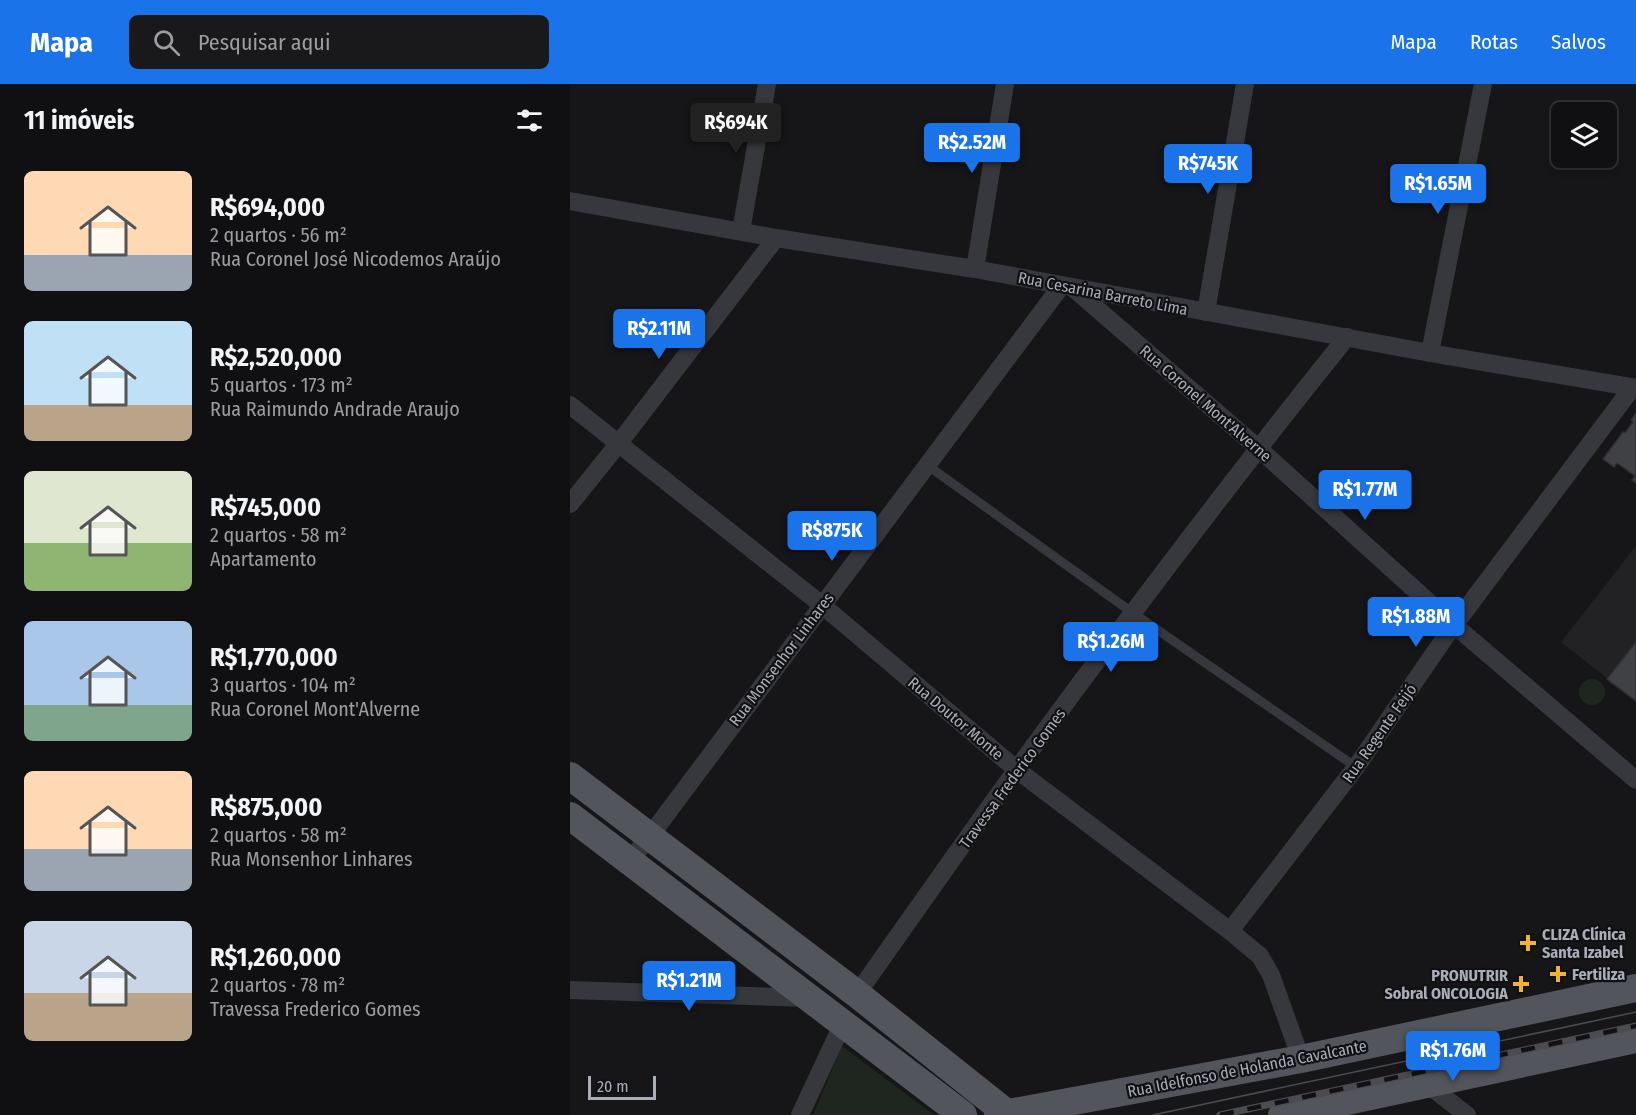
<!DOCTYPE html>
<html lang="pt">
<head>
<meta charset="utf-8">
<style>
	:root { --surface:#101012; --page:#19191b; --text:#f1f3f6; --muted:#9c9d9f; --line:#303032; --accent:#1a73e8 }
	body { margin:0; font-family:"Fira Sans Condensed",sans-serif; background:var(--page); color:var(--text); height:100vh; display:flex; flex-direction:column; font-size:22px; white-space:nowrap }
	* { box-sizing:border-box; margin:0 }
	p { font-size:20px; color:var(--muted) }
	.icon { flex:none; width:33px; height:33px; fill:none; stroke:currentColor; stroke-width:2; stroke-linecap:round; stroke-linejoin:round }
	.map { position:relative; flex:1; overflow:hidden }
	.drawer { display:flex; flex-direction:column; background:var(--surface); width:570px }
	.drawer>* { flex:none }
	.tools { position:absolute; left:981px; top:18px; display:grid; gap:12px }
	.tools a { display:grid; place-items:center; width:66px; height:66px; border-radius:9px; background:var(--surface); box-shadow:0 3px 9px #0003,0 0 0 2px var(--line); font-size:30px }
	.scale { position:absolute; left:18px; bottom:15px; width:68px; box-sizing:border-box; padding-left:6px; border:3px solid #a8adb8; border-top:0; font-size:16px; line-height:21px; white-space:nowrap; color:#a8adb8; -webkit-text-stroke:4px #111113; paint-order:stroke }
	.price { position:absolute; translate:-50% -51px; padding:0 14px; border-radius:6px; background:var(--accent); color:#fff; font-size:20px; line-height:39px; filter:drop-shadow(0 2px 3px #0008) }
	.price::after { content:''; position:absolute; left:50%; top:36px; width:18px; height:14px; margin-left:-9px; background:inherit; clip-path:polygon(0 0,100% 0,50% 100%) }
	.price.on { background:#222; color:#fff }
	ul { padding:0; list-style:none }
	li { display:flex; align-items:center; gap:18px; height:150px; padding:0 24px }
	li span { display:grid; place-items:center; flex:none; width:168px; height:120px; border-radius:9px; color:#555 }
	li>.icon { margin-inline-start:auto }
	span .icon { width:72px; height:72px; fill:#fffc; stroke-width:1 }
	li b { font-size:26px }
	h2 { display:flex; justify-content:space-between; align-items:center; height:72px; padding:0 24px; font-size:26px }
	header { display:flex; align-items:center; gap:36px; box-sizing:border-box; height:84px; padding:0 30px; background:var(--accent); color:#fff }
	header strong { font-size:28px }
	nav { display:flex; gap:33px; margin-inline-start:auto; font-size:21px }
	.search { width:420px; height:54px; background:var(--page); display:flex; align-items:center; gap:15px; box-sizing:border-box; padding:0 21px; border-radius:9px; color:var(--muted); font-size:22px }
	main { display:flex; flex:1; min-height:0 }
	.map>svg:first-child { display:block }
	.built { fill:#222225 }
	.green { fill:#1e261f }
	.building { fill:#404145; stroke:#303034; stroke-width:1.5 }
	.lines { fill:none; stroke-linecap:round; stroke-linejoin:round }
	.service { stroke:#37383d; stroke-width:9 }
	.minor { stroke:#37383d; stroke-width:18 }
	.primary { stroke:#53555c; stroke-width:28 }
	.tram { stroke:#4a4c52; stroke-width:1.5 }
	.rail-casing { stroke:#4a4c52; stroke-width:7 }
	.rail { stroke:#111113; stroke-width:4.5; stroke-dasharray:14; stroke-linecap:butt }
	.poi-dot { fill:#f2b134; stroke:#111113; stroke-width:2 }
	.labels { text-anchor:middle; stroke-width:4.5; stroke-linejoin:round; paint-order:stroke }
	.street-label { font-size:16px; fill:#a8adb8; stroke:#111113 }
	.poi-label { font-size:16px; font-weight:bold; fill:#a8adb8; stroke:#111113; text-anchor:start }
</style>
</head>
<body>
<header>
<strong>Mapa</strong>
<div class="search"><svg class="icon" aria-label="search" viewBox="0 0 24 24"><circle cx="10" cy="10" r="6"/><path d="M15 15l6 6"/></svg>Pesquisar aqui</div>
<nav><a>Mapa</a><a>Rotas</a><a>Salvos</a></nav>
</header>
<main>
<section class="drawer">
<h2>11 imóveis<svg class="icon" aria-label="filters" viewBox="0 0 24 24"><path d="M4 7h16M4 17h16"/><circle cx="9" cy="7" r="2"/><circle cx="15" cy="17" r="2"/></svg></h2>
<ul>
<li><span style="background:linear-gradient(#ffd9b3 70%,#9aa5b1 0)"><svg class="icon" aria-label="home" viewBox="0 0 24 24"><path d="M3 11l9-7 9 7M6 9v11h12V9"/></svg></span><div><b>R$694,000</b><p>2 quartos · 56 m²</p><p>Rua Coronel José Nicodemos Araújo</p></div></li>
<li><span style="background:linear-gradient(#bfe0f5 70%,#b9a48a 0)"><svg class="icon" aria-label="home" viewBox="0 0 24 24"><path d="M3 11l9-7 9 7M6 9v11h12V9"/></svg></span><div><b>R$2,520,000</b><p>5 quartos · 173 m²</p><p>Rua Raimundo Andrade Araujo</p></div></li>
<li><span style="background:linear-gradient(#dfe7d0 60%,#8fb573 0)"><svg class="icon" aria-label="home" viewBox="0 0 24 24"><path d="M3 11l9-7 9 7M6 9v11h12V9"/></svg></span><div><b>R$745,000</b><p>2 quartos · 58 m²</p><p>Apartamento</p></div></li>
<li><span style="background:linear-gradient(#a9c7e8 70%,#7fa58c 0)"><svg class="icon" aria-label="home" viewBox="0 0 24 24"><path d="M3 11l9-7 9 7M6 9v11h12V9"/></svg></span><div><b>R$1,770,000</b><p>3 quartos · 104 m²</p><p>Rua Coronel Mont'Alverne</p></div></li>
<li><span style="background:linear-gradient(#ffd9b3 65%,#9aa5b1 0)"><svg class="icon" aria-label="home" viewBox="0 0 24 24"><path d="M3 11l9-7 9 7M6 9v11h12V9"/></svg></span><div><b>R$875,000</b><p>2 quartos · 58 m²</p><p>Rua Monsenhor Linhares</p></div></li>
<li><span style="background:linear-gradient(#c9d6e8 60%,#b9a48a 0)"><svg class="icon" aria-label="home" viewBox="0 0 24 24"><path d="M3 11l9-7 9 7M6 9v11h12V9"/></svg></span><div><b>R$1,260,000</b><p>2 quartos · 78 m²</p><p>Travessa Frederico Gomes</p></div></li>
</ul>
</section>
<div class="map">
<svg width="1066" height="1031" viewBox="0 0 1066 1031">
	<rect width="100%" height="100%" fill="#161618"/>
	<path class="built" d="M1066,462V617L991,558Z"/>
	<g class="green">
		<circle cx="1022" cy="608" r="13"/>
		<path d="M272,962L364,1031H243Z"/>
	</g>
	<g class="building">
		<path d="M1066,329V399L1062,396L1065,392L1047,379L1044,383L1033,375L1053,348L1055,349L1063,338L1061,336Z"/>
		<path d="M1066,558V617L1037,595Z"/>
	</g>
	<g class="lines">
		<path class="service" d="M357,381L563,529L786,683"/>
		<g class="minor">
			<path d="M0,117L206,154L405,185L860,269L1066,304"/>
			<path d="M171,147L197,0"/>
			<path d="M405,185L435,0"/>
			<path d="M503,204L688,364L884,541L1066,696"/>
			<path d="M636,228L675,0"/>
			<path d="M860,269L913,0"/>
			<path d="M0,321L252,521L447,686L660,847L690,872L701,891L731,975"/>
			<path d="M0,420L49,359L206,154"/>
			<path d="M60,776L80,752L492,201"/>
			<path d="M660,847L786,683L876,552L1062,304"/>
			<path d="M0,906L238,914"/>
			<path d="M287,910C340,835 393,759 447,685C554,539 663,394 777,253"/>
			<path d="M857,1000L897,1031"/>
			<path d="M230,1031L273,939"/>
		</g>
		<g class="primary">
			<path d="M0,692L287,910L439,1031"/>
			<path d="M0,732L393,1031"/>
			<path d="M428,1031L731,975L1066,904"/>
			<path d="M712,1031L1066,955"/>
		</g>
		<path class="tram" d="M583,1031L1066,928"/>
		<defs>
			<path id="rail" d="M650,1031L1066,942"/>
		</defs>
		<use href="#rail" class="rail-casing"/>
		<use href="#rail" class="rail"/>
	</g>
	<g class="poi-dot">
		<path d="M955 850h6v6h6v6h-6v6h-6v-6h-6v-6h6z"/>
		<path d="M985 881h6v6h6v6h-6v6h-6v-6h-6v-6h6z"/>
		<path d="M948 891h6v6h6v6h-6v6h-6v-6h-6v-6h6z"/>
	</g>
	<g class="labels">
		<g class="street-label">
			<text transform="translate(533 209) rotate(11)" y="6">Rua Cesarina Barreto Lima</text>
			<text transform="translate(636 319) rotate(41)" y="6">Rua Coronel Mont'Alverne</text>
			<text transform="translate(211 575) rotate(-53)" y="6">Rua Monsenhor Linhares</text>
			<text transform="translate(386 634) rotate(40)" y="6">Rua Doutor Monte</text>
			<text transform="translate(809 649) rotate(-55)" y="6">Rua Regente Feijó</text>
			<text transform="translate(442 694) rotate(-54)" y="6">Travessa Frederico Gomes</text>
			<text transform="translate(677 984) rotate(-11)" y="6">Rua Idelfonso de Holanda Cavalcante</text>
		</g>
		<g class="poi-label">
			<text x="972" y="856">CLIZA Clínica<tspan x="972" dy="18">Santa Izabel</tspan></text>
			<text x="1002" y="896">Fertiliza</text>
			<text x="938" y="897" text-anchor="end">PRONUTRIR<tspan x="938" dy="18">Sobral ONCOLOGIA</tspan></text>
		</g>
	</g>
</svg>
<div class="tools">
<a><svg class="icon" aria-label="layers" viewBox="0 0 24 24"><path d="M12 4l9 5-9 5-9-5zM3 14l9 5 9-5"/></svg></a>
</div>
<div class="scale">20 m</div>
<b class="price on" style="left:166px;top:70px">R$694K</b>
<b class="price" style="left:402px;top:90px">R$2.52M</b>
<b class="price" style="left:638px;top:111px">R$745K</b>
<b class="price" style="left:868px;top:131px">R$1.65M</b>
<b class="price" style="left:89px;top:276px">R$2.11M</b>
<b class="price" style="left:795px;top:437px">R$1.77M</b>
<b class="price" style="left:262px;top:478px">R$875K</b>
<b class="price" style="left:846px;top:564px">R$1.88M</b>
<b class="price" style="left:541px;top:589px">R$1.26M</b>
<b class="price" style="left:119px;top:928px">R$1.21M</b>
<b class="price" style="left:883px;top:998px">R$1.76M</b>
</div>
</main>
</body>
</html>
